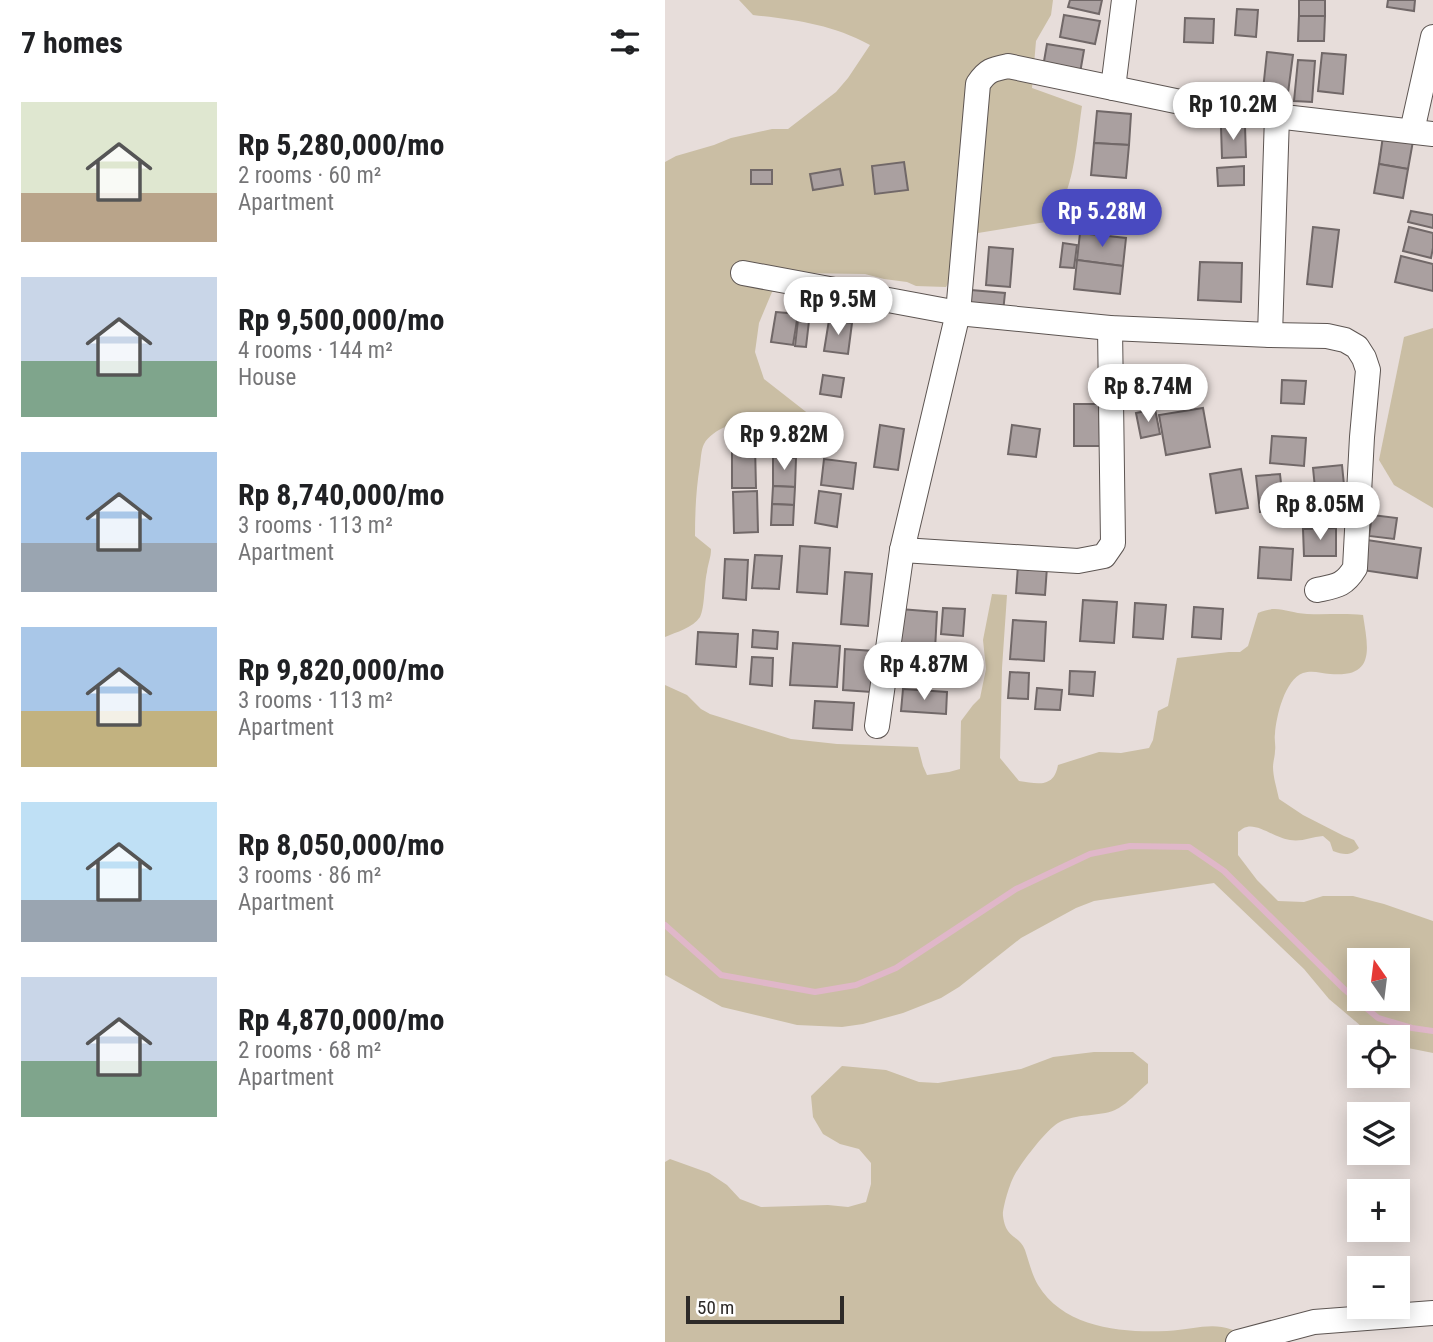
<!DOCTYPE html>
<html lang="en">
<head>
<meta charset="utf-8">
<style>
	:root { --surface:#fff; --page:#f2f2f2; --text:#202124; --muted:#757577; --accent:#494ac0 }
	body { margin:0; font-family:"Roboto Condensed",sans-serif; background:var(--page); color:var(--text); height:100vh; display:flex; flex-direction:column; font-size:26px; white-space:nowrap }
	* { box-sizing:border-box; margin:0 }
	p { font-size:23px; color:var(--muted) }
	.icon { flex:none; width:38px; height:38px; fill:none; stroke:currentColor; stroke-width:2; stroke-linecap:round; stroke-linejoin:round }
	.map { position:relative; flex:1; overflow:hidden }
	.panel { display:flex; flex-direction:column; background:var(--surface); width:665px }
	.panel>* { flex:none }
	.needle { width:46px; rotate:346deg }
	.controls { position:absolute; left:682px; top:948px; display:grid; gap:14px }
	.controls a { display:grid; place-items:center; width:63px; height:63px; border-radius:0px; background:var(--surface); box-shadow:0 4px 18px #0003; font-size:35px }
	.scale { position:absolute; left:21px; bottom:18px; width:158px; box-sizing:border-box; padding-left:7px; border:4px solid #2d2a28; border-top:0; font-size:19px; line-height:24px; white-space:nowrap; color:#2d2a28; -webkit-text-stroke:5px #fff; paint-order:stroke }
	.price { position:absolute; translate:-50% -60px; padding:0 16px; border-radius:24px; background:#fff; color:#222; font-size:23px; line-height:46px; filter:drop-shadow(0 2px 4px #0008) }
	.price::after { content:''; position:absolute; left:50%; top:42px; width:21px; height:16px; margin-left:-10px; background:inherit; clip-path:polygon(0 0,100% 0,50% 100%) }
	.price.selected { background:var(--accent); color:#fff }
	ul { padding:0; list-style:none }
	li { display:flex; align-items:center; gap:21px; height:175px; padding:0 21px }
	li span { display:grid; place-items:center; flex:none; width:196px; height:140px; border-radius:0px; color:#555 }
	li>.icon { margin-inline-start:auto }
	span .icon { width:84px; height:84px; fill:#fffc; stroke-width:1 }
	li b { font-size:30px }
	h2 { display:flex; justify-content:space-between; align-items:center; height:84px; padding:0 21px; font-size:30px }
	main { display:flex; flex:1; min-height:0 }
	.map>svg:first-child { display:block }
	.green { fill:#cabea4; fill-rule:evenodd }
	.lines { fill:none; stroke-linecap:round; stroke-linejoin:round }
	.stream { stroke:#e0b7c9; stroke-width:6 }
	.building { fill:#aaa0a0; stroke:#716868; stroke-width:2 }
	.street-casing { stroke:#5d5552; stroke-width:26 }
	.street { stroke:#fff; stroke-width:24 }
</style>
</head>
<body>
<main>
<section class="panel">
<h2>7 homes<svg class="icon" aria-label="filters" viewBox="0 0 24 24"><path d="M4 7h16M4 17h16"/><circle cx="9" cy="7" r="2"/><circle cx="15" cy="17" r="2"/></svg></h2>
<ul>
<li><span style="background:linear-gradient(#dfe7d0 65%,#b9a48a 0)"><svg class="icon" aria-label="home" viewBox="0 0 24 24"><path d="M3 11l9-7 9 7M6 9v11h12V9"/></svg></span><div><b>Rp 5,280,000/mo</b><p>2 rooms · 60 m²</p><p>Apartment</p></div></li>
<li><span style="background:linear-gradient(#c9d6e8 60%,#7fa58c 0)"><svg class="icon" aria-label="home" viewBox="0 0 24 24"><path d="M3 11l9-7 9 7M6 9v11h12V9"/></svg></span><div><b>Rp 9,500,000/mo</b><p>4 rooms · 144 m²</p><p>House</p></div></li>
<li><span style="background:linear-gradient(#a9c7e8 65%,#9aa5b1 0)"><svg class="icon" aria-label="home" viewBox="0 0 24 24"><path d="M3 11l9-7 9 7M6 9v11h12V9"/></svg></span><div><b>Rp 8,740,000/mo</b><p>3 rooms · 113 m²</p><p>Apartment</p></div></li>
<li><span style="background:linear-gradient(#a9c7e8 60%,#c2b280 0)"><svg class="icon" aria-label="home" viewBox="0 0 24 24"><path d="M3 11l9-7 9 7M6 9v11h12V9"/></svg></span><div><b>Rp 9,820,000/mo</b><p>3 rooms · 113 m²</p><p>Apartment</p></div></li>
<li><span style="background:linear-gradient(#bfe0f5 70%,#9aa5b1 0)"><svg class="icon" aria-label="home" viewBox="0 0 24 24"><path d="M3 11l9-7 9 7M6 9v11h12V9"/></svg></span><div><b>Rp 8,050,000/mo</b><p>3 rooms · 86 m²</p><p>Apartment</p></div></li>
<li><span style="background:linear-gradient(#c9d6e8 60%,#7fa58c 0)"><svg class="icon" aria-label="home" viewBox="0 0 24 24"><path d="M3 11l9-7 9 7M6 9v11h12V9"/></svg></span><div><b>Rp 4,870,000/mo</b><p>2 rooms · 68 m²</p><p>Apartment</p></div></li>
</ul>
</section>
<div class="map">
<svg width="768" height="1342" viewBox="0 0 768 1342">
	<rect width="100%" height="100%" fill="#e7ddda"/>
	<g class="green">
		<path d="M74,0H388L386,15L371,41L367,88L417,106C412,138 409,205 381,222L313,233L281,287L251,286L242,282L219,279L200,274L127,273L107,292L94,323L90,352L99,379L145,415C152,456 104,425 87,424C79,423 68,424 60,427C53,430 43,436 39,444C36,450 36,458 35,465C31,489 30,512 30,536L46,549C46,558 43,563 42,572C39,584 40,607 35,617C28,628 11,632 0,637V162L11,156L49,145L66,138L107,129H123L171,92L183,78L205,45C166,24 131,20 88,15Z"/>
		<path d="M768,328V508L729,485L714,460L739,337Z"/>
		<path d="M327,594L342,595L337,668L335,758L354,781C373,784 389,788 393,765L434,752L456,753L484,748L488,740L493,711L503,706L512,658L564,652H575L583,646L593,613C613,604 622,613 642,614C661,615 679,613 698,615C703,648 711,678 665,674C656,673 647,670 638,673C620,679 611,717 610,734C609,740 611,745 610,751C610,756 608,762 608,767C608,777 612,789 614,799L638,815L679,836L689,840L694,848C685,856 679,855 668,851L665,842L658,836C646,837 637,842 625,840C612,839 594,824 582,827C579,827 576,830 573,832V855L592,880L613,901L639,902L658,896H688L719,904L768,921V1053L733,1046V1038H706L696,1026L664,999L639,969L549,883L429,901L411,908L356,938L294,987L276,998L238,1013L198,1024L177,1027L132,1025L57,1007L0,975V685L22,695L36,709L45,714L126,739L172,744L253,747L258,766L262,775L284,772L295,769L296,721L308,705L315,698L321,669L318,640ZM695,961H733V999H695Z"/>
		<path d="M429,1052H468L483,1064V1083C475,1090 460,1106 450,1110C434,1117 411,1113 393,1123C381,1130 356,1163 349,1176C345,1183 337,1209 338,1216C341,1240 354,1234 360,1250C364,1262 367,1275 373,1285C399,1328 457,1333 502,1331C538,1329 556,1317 588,1342H0V1162L5,1159L44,1173L62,1185L75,1199L96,1207L163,1205L183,1207L201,1202L206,1184V1163L194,1149L175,1144L158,1134L148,1117L146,1096L177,1066L221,1070L254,1082L273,1083L356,1069L388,1057Z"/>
	</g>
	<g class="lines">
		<path class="stream" d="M0,925L56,975L150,992L191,985L231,968L351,889L425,854L465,846L524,847L559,871L680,990L713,1018L747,1028L768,1031"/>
	</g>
	<g class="building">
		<path d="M405,0H437L434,14L403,7Z"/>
		<rect x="634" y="0" width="26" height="16"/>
		<path d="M723,0H750L749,11L722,7Z"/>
		<path d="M572,9L593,10L591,37L570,35Z"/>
		<path d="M399,15L435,21L430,44L395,37Z"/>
		<path d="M634,16H660L659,41H633Z"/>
		<path d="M520,18L549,19L548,43L519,42Z"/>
		<path d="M382,44L419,50L415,73L378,67Z"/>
		<path d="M602,52L628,55L623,93L598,90Z"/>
		<path d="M657,53L681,55L678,94L653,91Z"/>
		<path d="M633,60L650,61L647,102L629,101Z"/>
		<path d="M432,111L466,114L464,145L429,143Z"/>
		<path d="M580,126L581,157L557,158L556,127Z"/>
		<path d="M718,136L748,141L743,169L714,164Z"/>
		<path d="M429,143L464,145L461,178L426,175Z"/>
		<path d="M239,162L243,190L210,194L207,166Z"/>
		<path d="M714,164L743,169L738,198L709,193Z"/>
		<path d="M579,166V185L553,186L552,168Z"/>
		<path d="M175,169L178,185L148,190L145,174Z"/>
		<rect x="86" y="170" width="21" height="14"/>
		<path d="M746,211L768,215V228L743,222Z"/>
		<path d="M648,227L674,230L667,287L642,284Z"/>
		<path d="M744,227L768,233V248L766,258L738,251Z"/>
		<path d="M415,233L461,238L458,266L412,260Z"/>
		<path d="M398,243L412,245L409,268L395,267Z"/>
		<path d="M324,247L348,249L345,287L321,285Z"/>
		<path d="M736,256L768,264V291L730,282Z"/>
		<path d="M412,260L458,266L455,294L409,289Z"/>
		<path d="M535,262L577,263L576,302L533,300Z"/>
		<path d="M306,290L340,293L338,312L305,310Z"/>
		<path d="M111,312L133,314L128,345L106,342Z"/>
		<path d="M133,320L144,321L141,347L130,346Z"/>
		<path d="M164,320L187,323L183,354L159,351Z"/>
		<path d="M158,375L179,378L176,397L155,394Z"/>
		<path d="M617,380L641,381L639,404L616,403Z"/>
		<path d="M409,404H434L435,446H409Z"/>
		<path d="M538,408L545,447L501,455L494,415Z"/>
		<path d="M490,409L495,434L476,438L471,413Z"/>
		<path d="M215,425L239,429L233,470L209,467Z"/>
		<path d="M347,425L375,429L371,457L343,454Z"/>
		<path d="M607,436L641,438L639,466L605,463Z"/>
		<path d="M90,445L91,488H67V446Z"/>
		<path d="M108,457L131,458L130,487L108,486Z"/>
		<path d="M159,459L191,463L188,489L156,485Z"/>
		<path d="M677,465L681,505L652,508L648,468Z"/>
		<path d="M576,469L583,508L551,513L545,474Z"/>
		<path d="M615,474L619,510L595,512L591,476Z"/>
		<path d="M108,486L130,487L129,505L107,504Z"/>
		<path d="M92,491L93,532L69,533L68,492Z"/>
		<path d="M154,491L176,494L172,527L150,523Z"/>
		<path d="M107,504L129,505L128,525H106Z"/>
		<path d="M707,515L732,518L729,539L704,536Z"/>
		<path d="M671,528V556H639L638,529Z"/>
		<path d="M702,540L756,548L752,578L697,570Z"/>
		<path d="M135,546L165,548L162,594L132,592Z"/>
		<path d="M595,547L628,549L626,580L593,578Z"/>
		<path d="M90,555L117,556L114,589L87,588Z"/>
		<path d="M60,559L83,560L81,600L58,598Z"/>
		<path d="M353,565L382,567L380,595L351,593Z"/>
		<path d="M180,572L207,574L203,626L176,624Z"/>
		<path d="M418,600L452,602L449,643L415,641Z"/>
		<path d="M470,603L501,605L498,639L468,637Z"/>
		<path d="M529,607L558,609L556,639L527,637Z"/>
		<path d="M278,608L300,609L298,636L276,634Z"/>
		<path d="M235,609L272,612L270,650L232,648Z"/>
		<path d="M348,620L381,622L379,661L345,659Z"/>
		<path d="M88,630L113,632L112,649L87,647Z"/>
		<path d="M33,632L73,634L71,667L31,664Z"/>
		<path d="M128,643L175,646L172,687L125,685Z"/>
		<path d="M180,649L209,651L206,692L178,690Z"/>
		<path d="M87,657L108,658L107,686L85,684Z"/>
		<path d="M242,660L296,664L294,683L241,680Z"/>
		<path d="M405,671L430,672L428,696L404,694Z"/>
		<path d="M345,672L364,673L363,699L343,698Z"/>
		<path d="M372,688L397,690L395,710L370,709Z"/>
		<path d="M238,689L282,692L281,714L236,711Z"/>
		<path d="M150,701L189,703L187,730L148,728Z"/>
	</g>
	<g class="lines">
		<defs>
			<g id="street">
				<path d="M448,88L459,0"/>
				<path d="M747,131L768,37"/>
				<path d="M78,273L293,313L445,328L605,335L662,336L680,340L692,347L699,358L703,370L697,437L690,568C679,586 671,586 652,590"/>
				<path d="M605,335L612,116"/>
				<path d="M237,550L413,561L439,556L448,543L445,328"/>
				<path d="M212,726L237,550L293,313L313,84C322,70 328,69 343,66L549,109L768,134"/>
				<path d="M573,1342L649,1322L768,1313"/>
			</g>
		</defs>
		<use href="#street" class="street-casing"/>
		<use href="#street" class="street"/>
	</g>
</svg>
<div class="controls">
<a><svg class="needle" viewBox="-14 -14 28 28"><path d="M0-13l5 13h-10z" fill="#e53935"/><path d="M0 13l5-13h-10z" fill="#757577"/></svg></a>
<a><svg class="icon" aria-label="locate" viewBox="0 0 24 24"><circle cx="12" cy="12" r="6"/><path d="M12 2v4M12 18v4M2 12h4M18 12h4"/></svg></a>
<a><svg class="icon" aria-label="layers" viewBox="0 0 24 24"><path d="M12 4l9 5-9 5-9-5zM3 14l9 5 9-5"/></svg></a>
<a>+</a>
<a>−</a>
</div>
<div class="scale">50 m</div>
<b class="price" style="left:568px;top:142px">Rp 10.2M</b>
<b class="price selected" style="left:437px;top:249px">Rp 5.28M</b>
<b class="price" style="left:173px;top:337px">Rp 9.5M</b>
<b class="price" style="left:483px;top:424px">Rp 8.74M</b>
<b class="price" style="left:119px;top:472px">Rp 9.82M</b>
<b class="price" style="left:655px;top:542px">Rp 8.05M</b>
<b class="price" style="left:259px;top:702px">Rp 4.87M</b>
</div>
</main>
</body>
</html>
